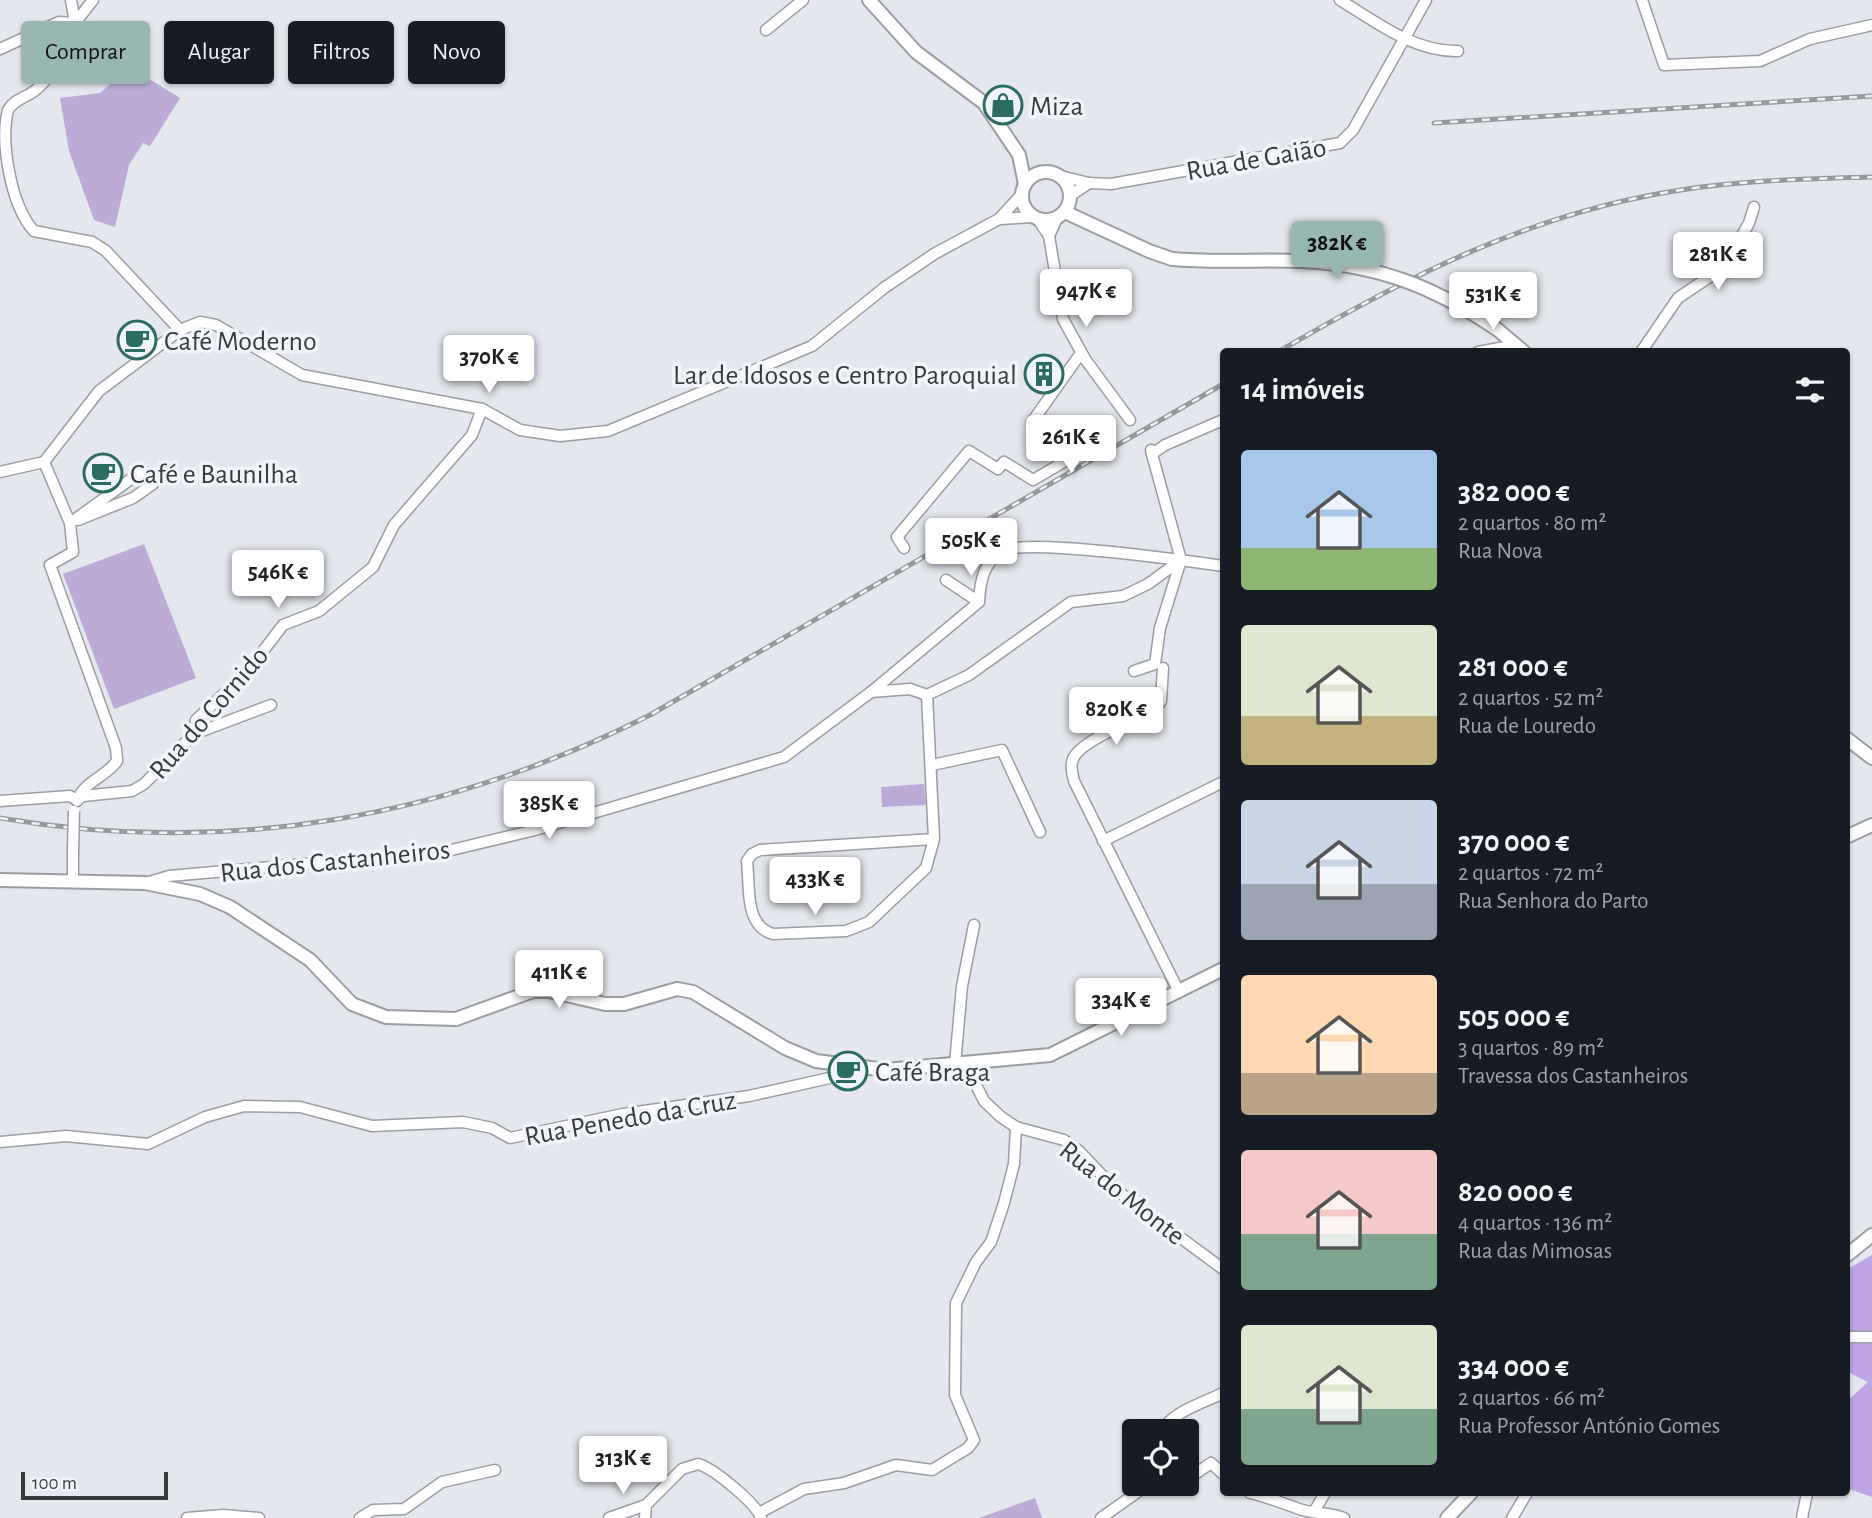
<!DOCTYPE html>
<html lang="pt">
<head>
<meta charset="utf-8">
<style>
	:root { --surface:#171b24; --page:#20242c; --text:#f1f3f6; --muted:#9ea1a6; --accent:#98b7b2 }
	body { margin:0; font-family:"Alegreya Sans",sans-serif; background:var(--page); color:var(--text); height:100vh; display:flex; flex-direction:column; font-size:26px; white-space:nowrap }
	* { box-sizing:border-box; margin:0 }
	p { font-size:23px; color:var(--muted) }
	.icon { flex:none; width:38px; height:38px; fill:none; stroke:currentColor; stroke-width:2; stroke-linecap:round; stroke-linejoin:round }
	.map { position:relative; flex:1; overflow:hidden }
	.side { position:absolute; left:1220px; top:348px; width:630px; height:1148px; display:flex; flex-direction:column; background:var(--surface); border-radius:7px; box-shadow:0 2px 5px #0004 }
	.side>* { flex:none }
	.top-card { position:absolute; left:21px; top:21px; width:665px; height:63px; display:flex; gap:14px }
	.buttons { position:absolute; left:1122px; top:1419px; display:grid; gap:14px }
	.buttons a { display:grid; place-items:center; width:77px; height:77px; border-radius:7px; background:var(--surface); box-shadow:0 2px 5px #0004; font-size:35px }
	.scale { position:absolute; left:21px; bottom:18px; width:147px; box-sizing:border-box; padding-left:7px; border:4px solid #393a3d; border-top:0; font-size:19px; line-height:24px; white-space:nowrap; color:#393a3d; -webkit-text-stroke:5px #f2f4fb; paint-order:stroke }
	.price { position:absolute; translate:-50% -60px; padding:0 16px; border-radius:7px; background:#fff; color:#222; font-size:23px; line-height:46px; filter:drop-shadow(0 2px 4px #0008) }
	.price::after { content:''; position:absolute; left:50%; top:42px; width:21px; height:16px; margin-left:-10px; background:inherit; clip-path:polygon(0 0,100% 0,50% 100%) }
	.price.on { background:var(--accent); color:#111 }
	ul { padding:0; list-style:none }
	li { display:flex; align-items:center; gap:21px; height:175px; padding:0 21px }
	li span { display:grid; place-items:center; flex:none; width:196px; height:140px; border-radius:7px; color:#555 }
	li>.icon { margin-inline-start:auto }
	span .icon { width:84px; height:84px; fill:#fffc; stroke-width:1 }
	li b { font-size:30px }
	h2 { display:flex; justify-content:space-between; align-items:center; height:84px; padding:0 21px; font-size:30px }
	.chip { padding:0 24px; border-radius:7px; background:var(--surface); box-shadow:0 2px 5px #0004; font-size:24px; line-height:63px }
	.chip.on { background:var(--accent); color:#111 }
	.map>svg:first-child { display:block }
	.green { fill:#bcacd5 }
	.forest { fill:#bfa5e5 }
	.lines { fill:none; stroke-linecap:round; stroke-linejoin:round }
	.minor-casing { stroke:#9b9da3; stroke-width:13 }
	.tertiary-casing { stroke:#9b9da3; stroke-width:16 }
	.minor { stroke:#fff; stroke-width:10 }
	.tertiary { stroke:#fff; stroke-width:12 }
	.rail-casing { stroke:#95989c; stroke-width:5 }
	.rail { stroke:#f2f4fb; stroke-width:2.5; stroke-dasharray:8; stroke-linecap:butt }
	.minor-bridge-casing { stroke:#9b9da3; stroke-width:13; stroke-linecap:butt }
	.tertiary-bridge-casing { stroke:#9b9da3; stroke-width:16; stroke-linecap:butt }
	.minor-bridge { stroke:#fff; stroke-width:10 }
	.tertiary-bridge { stroke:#fff; stroke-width:12 }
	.labels { text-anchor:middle; stroke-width:7; stroke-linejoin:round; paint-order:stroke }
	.poi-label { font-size:28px; fill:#393a3d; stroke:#f2f4fb; text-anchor:start }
	.street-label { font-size:28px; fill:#393a3d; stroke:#f2f4fb }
</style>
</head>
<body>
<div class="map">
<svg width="1872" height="1518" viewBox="0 0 1872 1518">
	<rect width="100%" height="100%" fill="#e4e7ed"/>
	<g class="green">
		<path d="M130,67L180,98L150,146L143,143L129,165L115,227L94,220L69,151L60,98L100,93Z"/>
		<path d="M144,544L196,678L114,709L63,574Z"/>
		<path d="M924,784L926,805L882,807L881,787Z"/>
		<path d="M1035,1498L1042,1518H979Z"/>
	</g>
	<path class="forest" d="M1872,1255V1497L1846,1488V1402L1868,1382L1846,1371V1270Z"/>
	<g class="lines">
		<defs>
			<g id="minor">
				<path d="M71,0L75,23"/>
				<path d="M1340,0C1376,22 1414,52 1458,51"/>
				<path d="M1642,0L1664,65L1760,61L1810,39L1872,25"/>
				<path d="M75,23C70,44 54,73 38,88C29,97 15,98 8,110C0,143 11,206 34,231L92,242L106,251L180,330"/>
				<path d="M75,23L93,0"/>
				<path d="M766,30L803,0"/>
				<path d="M0,49L59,22L75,23"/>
				<path d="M1060,176L1089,183L1111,184L1340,143L1353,130L1426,0"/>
				<path d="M1071,195L1089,183"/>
				<path d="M1037,218L1049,236L1063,319L1085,359L1130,420"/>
				<path d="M999,219L1033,217"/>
				<path d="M1049,236L1057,218"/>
				<path d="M1478,352L1516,345"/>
				<path d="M1641,352L1678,298L1724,267L1749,223L1754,207"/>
				<path d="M1151,450L1152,454L1165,445L1223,420"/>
				<path d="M44,462L70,523L73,552L50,565L116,748L117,761C105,778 85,780 77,801"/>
				<path d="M0,472L44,462L99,391L180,330L200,322L216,325L302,375L482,409L520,430L560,436L608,431L812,346L884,288L934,254L999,219L1022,194"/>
				<path d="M70,523L142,471L151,475L153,484L133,498L78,520"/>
				<path d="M904,548L897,537L969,451L998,469L1004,462L1033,480L1079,453L1032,422L1081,353"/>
				<path d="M946,580L979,602"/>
				<path d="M1163,668L1161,701L1153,711C1135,720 1080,741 1073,759C1070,766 1072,774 1074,781L1179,992"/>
				<path d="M1134,671L1155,664L1160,628L1181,560L1152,454"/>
				<path d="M871,692L910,689L927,695L969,675L1071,602L1123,596L1148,584L1181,560"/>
				<path d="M927,695L934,839L926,868L869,922L846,931L773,934C744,926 750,886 747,861L752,854L760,850L934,839"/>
				<path d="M194,734L271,705"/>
				<path d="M932,765L1002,750L1040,832"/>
				<path d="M0,801L70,796L77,800L83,796L132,791L144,784L194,734L196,720L247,672L283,625L319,611L373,567L394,525L472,435L482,409"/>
				<path d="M1103,841L1223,782"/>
				<path d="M73,882V849"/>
				<path d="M146,883L169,876L443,852L535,830L784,757L871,692L979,602C980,582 983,562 1003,551C1026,538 1188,561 1223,566"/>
				<path d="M965,1063L984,1101L1001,1117L1016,1127L1064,1140L1079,1151L1116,1190L1223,1269"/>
				<path d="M955,1064L962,986L974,925"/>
				<path d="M0,1142L66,1136L148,1144L205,1117L244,1106L300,1107L372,1126L463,1122L492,1128L510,1138L623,1114L749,1096L834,1077L848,1067"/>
				<path d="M1846,1337H1872"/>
				<path d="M1162,1432C1170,1412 1206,1402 1223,1393"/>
				<path d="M1186,1480L1211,1463L1223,1474"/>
				<path d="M1165,1484L1176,1487L1181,1484"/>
				<path d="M1250,1493C1267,1497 1283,1503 1299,1509C1313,1514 1328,1512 1344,1518"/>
				<path d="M1315,1510L1325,1493"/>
				<path d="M759,1513L804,1489L844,1483L896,1465L932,1470L968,1448L974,1440L955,1395L956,1303L976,1262L991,1242L1004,1203L1014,1164L1016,1127"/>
				<path d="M187,1518L223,1515L259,1518"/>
				<path d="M360,1518L373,1510L404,1509L442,1482L495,1470"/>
				<path d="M609,1518L646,1505"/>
				<path d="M645,1518L646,1505L682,1469L698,1464C713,1468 756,1503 761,1518"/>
				<path d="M1101,1518L1149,1484"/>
				<path d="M1512,1518L1527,1493"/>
				<path d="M1802,1518L1807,1493"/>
			</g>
			<g id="tertiary">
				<path d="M869,0L916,52L984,103L1019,155L1025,184"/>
				<circle cx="1046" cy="196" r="24"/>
				<path d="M1065,212L1149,251L1172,259"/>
				<path d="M1498,330L1524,352"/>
				<path d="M1846,738L1872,758"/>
				<path d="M1846,837L1872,825"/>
				<path d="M0,880L145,883L200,894L230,907L310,960L352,1004L386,1017L456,1019L533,991H549L605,1004H624L677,989L693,992L785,1048L816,1061L886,1070L1050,1055L1223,969"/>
				<path d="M1846,1256L1872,1235"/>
				<path d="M1447,1518L1471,1493"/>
			</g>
		</defs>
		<use href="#minor" class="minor-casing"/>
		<use href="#tertiary" class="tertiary-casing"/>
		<use href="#minor" class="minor"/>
		<use href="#tertiary" class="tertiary"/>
		<defs>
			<g id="rail">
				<path d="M1434,123L1872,96"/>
				<path d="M1278,352C1406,277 1533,212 1681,190C1744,180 1808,179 1872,177"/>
				<path d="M0,818C227,857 446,818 650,715L1223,384"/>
			</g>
		</defs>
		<use href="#rail" class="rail-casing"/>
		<use href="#rail" class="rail"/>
		<defs>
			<path id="minor-bridge" d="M73,849L74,811"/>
			<path id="tertiary-bridge" d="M1172,259C1216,263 1259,259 1302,261C1379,265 1435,287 1498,330"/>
		</defs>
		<use href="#minor-bridge" class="minor-bridge-casing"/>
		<use href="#tertiary-bridge" class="tertiary-bridge-casing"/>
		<use href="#minor-bridge" class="minor-bridge"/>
		<use href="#tertiary-bridge" class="tertiary-bridge"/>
	</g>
	<defs>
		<symbol id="shop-ring" viewBox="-11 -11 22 22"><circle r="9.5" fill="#f2f4fb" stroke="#2b6e60" stroke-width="1.5"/><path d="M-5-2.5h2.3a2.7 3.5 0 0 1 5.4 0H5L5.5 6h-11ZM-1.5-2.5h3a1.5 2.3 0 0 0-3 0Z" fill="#2b6e60"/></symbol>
		<symbol id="cafe-ring" viewBox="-11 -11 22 22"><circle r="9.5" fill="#f2f4fb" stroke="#2b6e60" stroke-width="1.5"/><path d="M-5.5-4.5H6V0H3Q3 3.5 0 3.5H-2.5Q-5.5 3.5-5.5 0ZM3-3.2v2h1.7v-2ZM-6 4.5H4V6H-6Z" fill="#2b6e60"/></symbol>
		<symbol id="building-ring" viewBox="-11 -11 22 22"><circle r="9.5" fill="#f2f4fb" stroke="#2b6e60" stroke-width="1.5"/><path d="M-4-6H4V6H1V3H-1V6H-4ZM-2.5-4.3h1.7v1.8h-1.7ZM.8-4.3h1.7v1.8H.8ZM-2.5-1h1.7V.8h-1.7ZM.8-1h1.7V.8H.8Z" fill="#2b6e60"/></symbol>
	</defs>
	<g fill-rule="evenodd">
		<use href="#shop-ring" x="981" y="83" width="44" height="44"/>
		<use href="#cafe-ring" x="115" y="318" width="44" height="44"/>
		<use href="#building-ring" x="1022" y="352" width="44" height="44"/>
		<use href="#cafe-ring" x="81" y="451" width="44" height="44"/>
		<use href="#cafe-ring" x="826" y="1049" width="44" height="44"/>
	</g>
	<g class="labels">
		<g class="poi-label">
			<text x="1030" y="115">Miza</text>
			<text x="164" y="350">Café Moderno</text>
			<text x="1017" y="384" text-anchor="end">Lar de Idosos e Centro Paroquial</text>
			<text x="130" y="483">Café e Baunilha</text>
			<text x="875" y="1081">Café Braga</text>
		</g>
		<g class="street-label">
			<text transform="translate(1256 158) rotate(-10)" y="10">Rua de Gaião</text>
			<text transform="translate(208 712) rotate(-49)" y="10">Rua do Cornido</text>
			<text transform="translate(335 860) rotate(-6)" y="10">Rua dos Castanheiros</text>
			<text transform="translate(630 1117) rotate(-10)" y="10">Rua Penedo da Cruz</text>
			<text transform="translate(1123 1192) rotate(38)" y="10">Rua do Monte</text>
		</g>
	</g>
</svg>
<div class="buttons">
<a><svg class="icon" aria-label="locate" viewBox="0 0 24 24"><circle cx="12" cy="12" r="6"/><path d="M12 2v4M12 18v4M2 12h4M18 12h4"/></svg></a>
</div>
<div class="scale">100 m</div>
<b class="price on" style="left:1337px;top:281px">382K €</b>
<b class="price" style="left:1718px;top:292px">281K €</b>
<b class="price" style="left:1086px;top:329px">947K €</b>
<b class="price" style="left:1493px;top:332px">531K €</b>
<b class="price" style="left:489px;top:395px">370K €</b>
<b class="price" style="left:1071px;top:475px">261K €</b>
<b class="price" style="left:971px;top:578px">505K €</b>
<b class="price" style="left:278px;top:610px">546K €</b>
<b class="price" style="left:1116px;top:747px">820K €</b>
<b class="price" style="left:549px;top:841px">385K €</b>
<b class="price" style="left:815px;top:917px">433K €</b>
<b class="price" style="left:559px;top:1010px">411K €</b>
<b class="price" style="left:1121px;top:1038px">334K €</b>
<b class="price" style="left:623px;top:1496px">313K €</b>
<div class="top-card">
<a class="chip on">Comprar</a>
<a class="chip">Alugar</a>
<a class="chip">Filtros</a>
<a class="chip">Novo</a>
</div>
<section class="side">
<h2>14 imóveis<svg class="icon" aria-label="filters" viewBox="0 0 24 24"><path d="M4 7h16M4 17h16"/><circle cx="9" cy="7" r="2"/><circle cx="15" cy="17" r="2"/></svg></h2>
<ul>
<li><span style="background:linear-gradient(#a9c7e8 70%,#8fb573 0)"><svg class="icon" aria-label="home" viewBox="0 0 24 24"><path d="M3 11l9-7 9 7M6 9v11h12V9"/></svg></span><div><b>382 000 €</b><p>2 quartos · 80 m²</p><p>Rua Nova</p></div></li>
<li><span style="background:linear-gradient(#dfe7d0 65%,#c2b280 0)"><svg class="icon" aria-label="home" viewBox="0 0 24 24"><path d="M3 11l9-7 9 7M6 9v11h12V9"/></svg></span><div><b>281 000 €</b><p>2 quartos · 52 m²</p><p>Rua de Louredo</p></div></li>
<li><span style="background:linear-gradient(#c9d6e8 60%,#9aa5b1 0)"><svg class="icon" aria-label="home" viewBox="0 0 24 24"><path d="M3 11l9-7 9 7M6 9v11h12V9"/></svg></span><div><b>370 000 €</b><p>2 quartos · 72 m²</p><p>Rua Senhora do Parto</p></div></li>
<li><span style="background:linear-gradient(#ffd9b3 70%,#b9a48a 0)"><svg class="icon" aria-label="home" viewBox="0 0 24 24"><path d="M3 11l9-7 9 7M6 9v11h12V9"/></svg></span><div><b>505 000 €</b><p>3 quartos · 89 m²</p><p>Travessa dos Castanheiros</p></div></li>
<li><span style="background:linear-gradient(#f6c9c9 60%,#7fa58c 0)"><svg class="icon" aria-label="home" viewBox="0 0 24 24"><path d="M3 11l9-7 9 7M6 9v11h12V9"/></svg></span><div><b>820 000 €</b><p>4 quartos · 136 m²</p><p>Rua das Mimosas</p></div></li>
<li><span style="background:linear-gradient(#dfe7d0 60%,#7fa58c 0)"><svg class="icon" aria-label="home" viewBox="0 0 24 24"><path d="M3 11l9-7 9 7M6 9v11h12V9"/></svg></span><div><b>334 000 €</b><p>2 quartos · 66 m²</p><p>Rua Professor António Gomes</p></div></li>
</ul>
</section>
</div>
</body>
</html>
